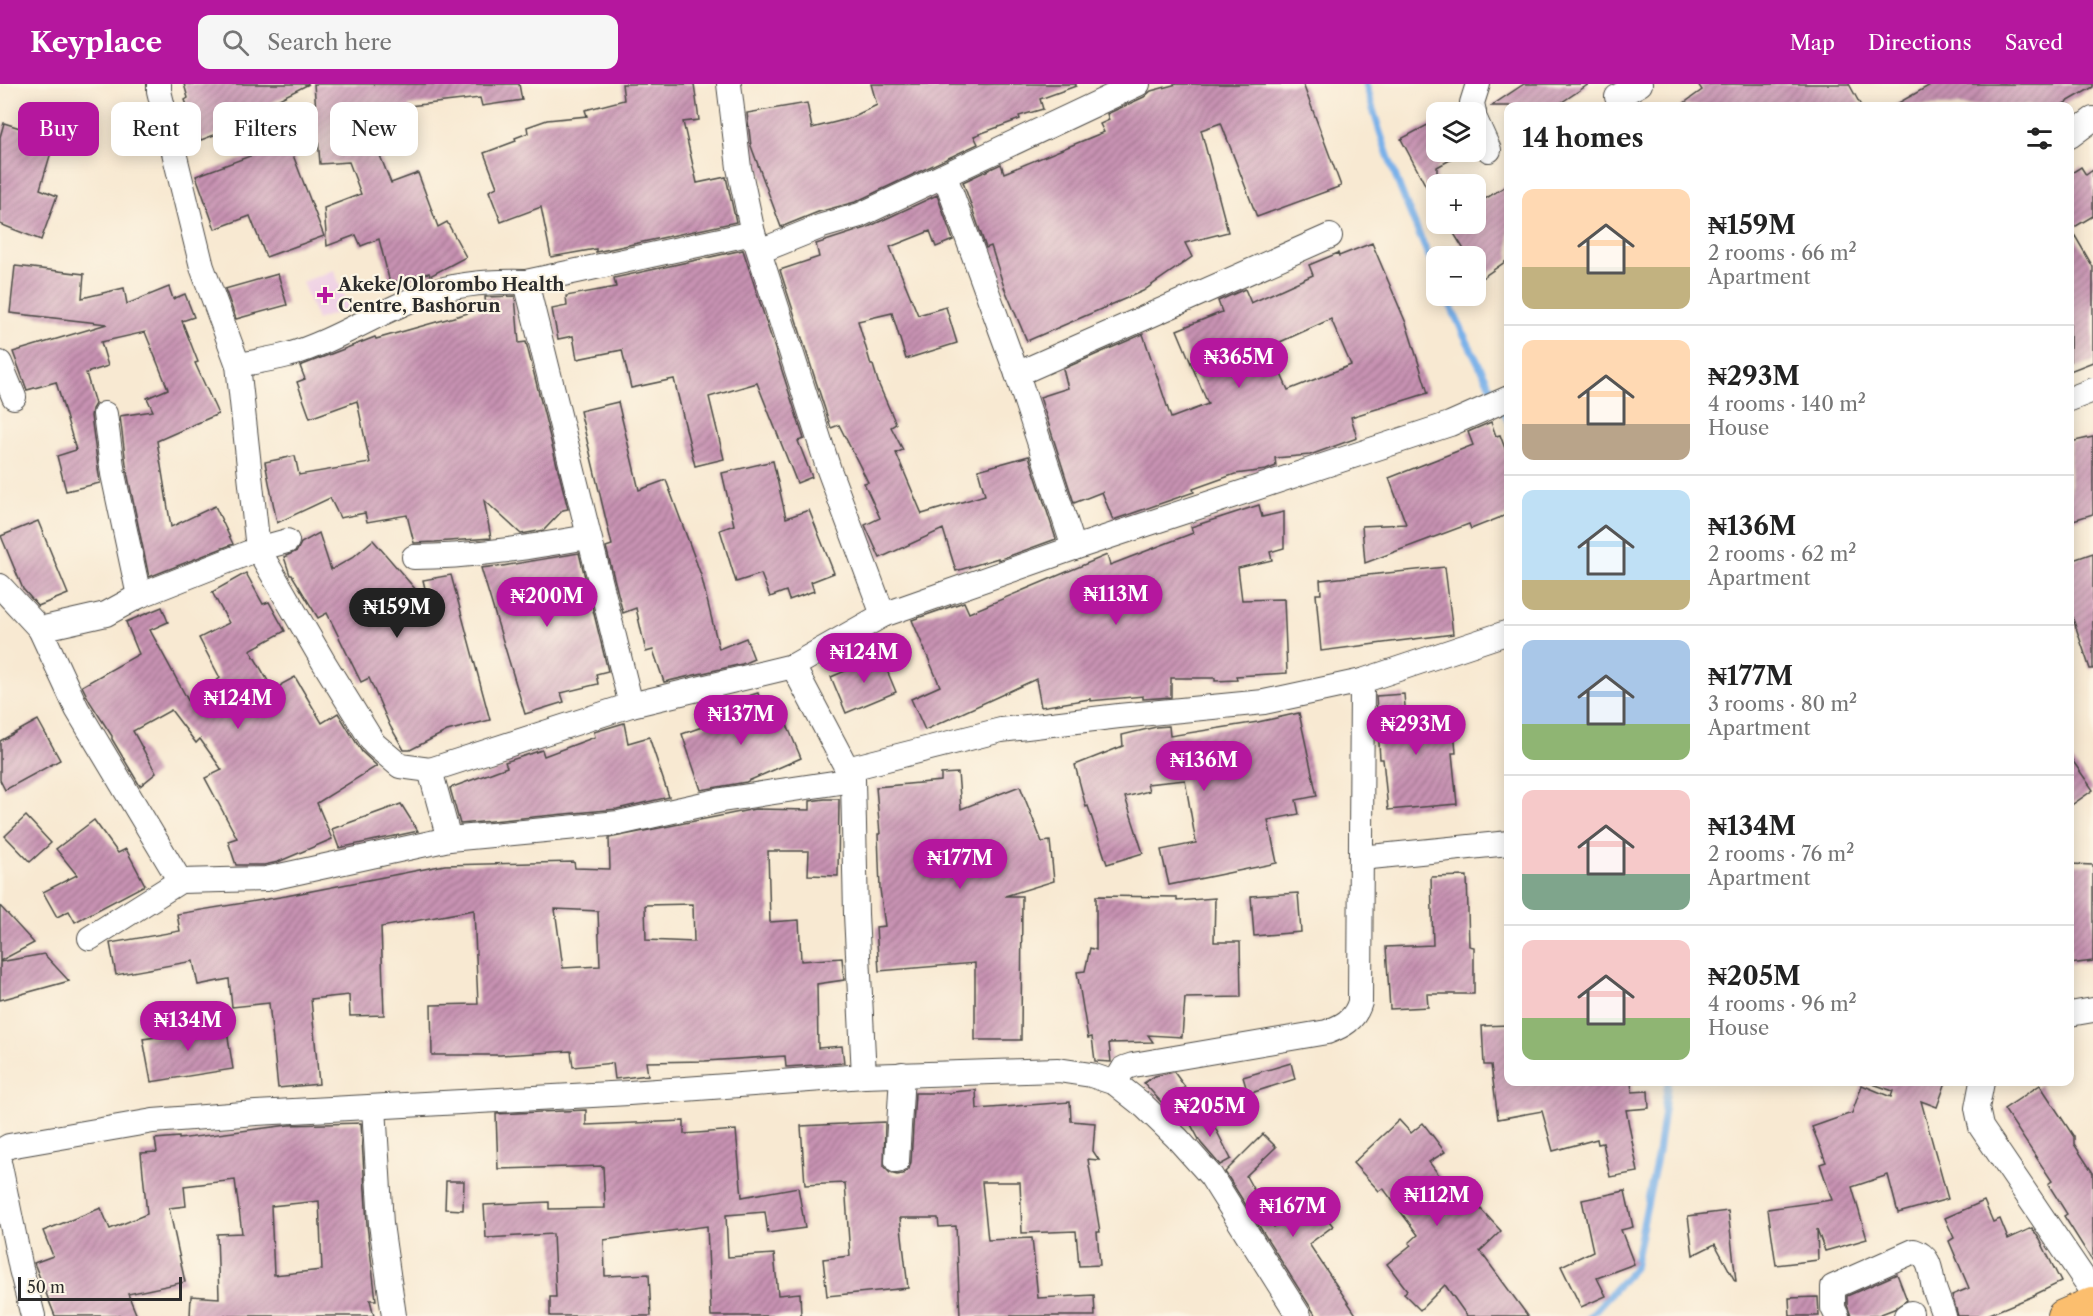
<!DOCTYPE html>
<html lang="en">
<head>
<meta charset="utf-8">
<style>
	:root { --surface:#fff; --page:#f6f6f6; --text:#222; --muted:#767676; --line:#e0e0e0; --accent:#b5179e }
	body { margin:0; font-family:"Libre Caslon Text",serif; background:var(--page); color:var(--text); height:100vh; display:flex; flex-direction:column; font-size:22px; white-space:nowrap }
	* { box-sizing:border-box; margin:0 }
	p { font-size:20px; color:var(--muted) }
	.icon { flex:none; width:33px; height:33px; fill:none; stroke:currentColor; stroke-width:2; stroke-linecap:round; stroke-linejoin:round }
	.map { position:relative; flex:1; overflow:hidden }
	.sheet { position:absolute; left:1504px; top:18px; width:570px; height:984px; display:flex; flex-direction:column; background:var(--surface); border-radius:12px; box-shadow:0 3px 15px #0003 }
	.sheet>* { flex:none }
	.hud { position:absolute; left:18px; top:18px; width:570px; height:54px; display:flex; gap:12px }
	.buttons { position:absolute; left:1426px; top:18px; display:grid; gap:12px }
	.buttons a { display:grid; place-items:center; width:60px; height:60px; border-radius:12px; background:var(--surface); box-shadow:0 3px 15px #0003; font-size:30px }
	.scale { position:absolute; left:18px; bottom:15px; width:164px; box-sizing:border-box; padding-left:6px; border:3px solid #2b2b2b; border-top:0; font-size:16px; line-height:21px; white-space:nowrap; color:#2b2b2b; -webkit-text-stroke:4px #fcf5e5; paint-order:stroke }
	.price { position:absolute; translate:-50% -51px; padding:0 14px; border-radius:21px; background:var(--accent); color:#fff; font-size:20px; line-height:39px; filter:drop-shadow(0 2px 3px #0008) }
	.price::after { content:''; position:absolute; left:50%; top:36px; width:18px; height:14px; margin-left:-9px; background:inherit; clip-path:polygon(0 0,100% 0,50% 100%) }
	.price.on { background:#222; color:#fff }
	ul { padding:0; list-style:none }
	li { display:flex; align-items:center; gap:18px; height:150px; padding:0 18px }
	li+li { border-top:2px solid var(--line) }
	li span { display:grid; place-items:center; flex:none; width:168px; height:120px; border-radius:12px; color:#555 }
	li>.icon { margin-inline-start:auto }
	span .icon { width:72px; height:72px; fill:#fffc; stroke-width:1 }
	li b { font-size:26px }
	h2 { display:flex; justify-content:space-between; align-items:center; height:72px; padding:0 18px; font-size:26px }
	.chip { padding:0 21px; border-radius:12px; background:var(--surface); box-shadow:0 3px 15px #0003; font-size:21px; line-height:54px }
	.chip.on { background:var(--accent); color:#fff }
	header { display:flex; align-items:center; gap:36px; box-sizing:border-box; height:84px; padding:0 30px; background:var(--accent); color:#fff }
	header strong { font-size:28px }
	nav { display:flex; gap:33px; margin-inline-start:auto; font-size:21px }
	.search { width:420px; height:54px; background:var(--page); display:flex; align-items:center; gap:15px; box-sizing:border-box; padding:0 21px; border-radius:12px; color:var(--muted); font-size:22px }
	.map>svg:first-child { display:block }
	.built { fill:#efd0e5 }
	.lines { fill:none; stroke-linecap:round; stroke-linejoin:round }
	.stream { stroke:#79b1e9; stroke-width:7 }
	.building { fill:url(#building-hatch); fill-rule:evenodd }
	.minor-casing { stroke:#4a4844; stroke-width:26 }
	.major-casing { stroke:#4a4844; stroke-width:34 }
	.minor { stroke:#fff; stroke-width:24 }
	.major { stroke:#fbbe6e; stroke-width:32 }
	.poi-dot { fill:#b5179e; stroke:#fcf5e5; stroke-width:2 }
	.labels { text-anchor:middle; stroke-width:4.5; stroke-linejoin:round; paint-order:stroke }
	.poi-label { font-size:18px; font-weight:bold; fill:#2b2b2b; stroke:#fcf5e5; text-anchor:start }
</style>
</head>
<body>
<header>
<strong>Keyplace</strong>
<div class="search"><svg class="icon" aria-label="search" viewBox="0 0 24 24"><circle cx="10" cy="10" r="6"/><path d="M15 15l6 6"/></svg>Search here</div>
<nav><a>Map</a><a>Directions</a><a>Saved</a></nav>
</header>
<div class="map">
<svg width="2093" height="1232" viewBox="0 0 2093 1232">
	<defs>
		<pattern id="building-hatch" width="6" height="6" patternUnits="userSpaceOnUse" patternTransform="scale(1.5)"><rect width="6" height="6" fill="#c792b2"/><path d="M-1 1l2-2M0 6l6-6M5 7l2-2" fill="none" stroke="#a27791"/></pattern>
	</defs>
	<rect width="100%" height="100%" fill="#fcf5e5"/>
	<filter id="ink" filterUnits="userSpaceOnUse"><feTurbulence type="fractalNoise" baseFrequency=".0167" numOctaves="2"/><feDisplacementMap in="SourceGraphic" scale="12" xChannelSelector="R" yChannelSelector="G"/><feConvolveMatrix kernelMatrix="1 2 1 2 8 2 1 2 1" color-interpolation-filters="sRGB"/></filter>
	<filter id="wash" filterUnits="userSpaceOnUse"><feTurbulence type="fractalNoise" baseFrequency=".008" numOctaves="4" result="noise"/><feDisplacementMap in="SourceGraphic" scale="24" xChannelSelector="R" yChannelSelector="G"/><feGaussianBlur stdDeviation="1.35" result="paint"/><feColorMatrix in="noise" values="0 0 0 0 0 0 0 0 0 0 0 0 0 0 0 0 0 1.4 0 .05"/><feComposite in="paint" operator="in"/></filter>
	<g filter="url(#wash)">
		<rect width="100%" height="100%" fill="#f8e9d2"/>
		<path class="built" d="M334,186L349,224L317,236L302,198Z"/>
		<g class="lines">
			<g class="stream">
				<path d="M1366,0C1383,66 1409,129 1437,191"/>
				<path d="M1446,212L1465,253L1509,339"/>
				<path d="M1590,1232L1634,1184L1658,1068L1668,998"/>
			</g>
		</g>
		<g id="blocks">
			<g class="building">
				<path d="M184,0H309L271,19L275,28L201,56L185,16L188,14Z"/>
				<path d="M314,0H519L522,16L482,22L480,14L409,22L411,57L375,59L391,99L418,89L438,143L447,138L466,173L430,192L429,189L390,199L379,155L361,162L356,151L327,162L324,124L361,110L349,78L320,80Z"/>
				<path d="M622,0H694L699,36L683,38L697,99L726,93L736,138L596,168V165L551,173L541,123L501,138L489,107L497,103L484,69L516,57L515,54L528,49L527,43L547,36L587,32L585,26L624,16Z"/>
				<path d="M871,0H1076V2L1040,15L1043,25L1019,32L1020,35L974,52L978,60L855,118L818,128L781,143L751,62L747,29L807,19L812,44L848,35L877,21Z"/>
				<path d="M1177,0H1303L1341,102L1257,133L1221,39L1201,46L1228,148L1185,159L1192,173L1143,207L1027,257L1004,203L991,162L986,164L963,98L1001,80L1004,89L1104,48L1100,40L1109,36L1107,30L1144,13L1151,7Z"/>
				<path d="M1524,0H1589L1556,22H1491Z"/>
				<path d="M1698,0H1849L1861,22H1680L1702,6Z"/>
				<path d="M1932,0H2093V3L2060,22H1893Z"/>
				<path d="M1437,36V68H1465L1437,83V123L1401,55Z"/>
				<path d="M4,39L55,55L40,105L57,112L41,156L0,140V53Z"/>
				<path d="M288,58L324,152L266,173L250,132L215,145L196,92Z"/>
				<path d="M2081,83L2086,91L2093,86V132L2071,145L2093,183V278L2070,287V90Z"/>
				<path d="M1476,98L1485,115L1509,100V175L1476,198V172H1468L1448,140H1476Z"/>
				<path d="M937,111L953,156L936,163L930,147L890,163L918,231L946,223L957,259L906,275L892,229L858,237L871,281H873L879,301L896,340L891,343L903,366L896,369L922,430L985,411L978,386L1029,372L1056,455L998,476V474L956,487L943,445L880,474L865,441L880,434L864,399L868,398L839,341L831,344L780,186L819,173L816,160L866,144Z"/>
				<path d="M1372,159L1406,239L1428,309L1351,333L1357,354L1310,371L1275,374L1276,382L1266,386L1235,390L1193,405L1194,408L1113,436L1102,408L1074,419L1040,313L1068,304L1063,285L1143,250L1171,334L1208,320L1177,246L1222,228L1218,217L1245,205L1251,219L1313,191L1309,181L1338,169L1339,172ZM1331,235L1351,281L1288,306L1269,263Z"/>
				<path d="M743,166L804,355L798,357L812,393L797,399L757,299L709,313L724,375L695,382L674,295L631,304L622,266L577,275L573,252L558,255L552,225L567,222L566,212L616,203L614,194Z"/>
				<path d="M15,182L84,190L82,214L124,204L127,220L169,203L173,215L185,210L194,233L182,237L198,278L195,279L218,330L157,357L171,443L215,422L233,460L149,493L127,388L120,332L153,327L147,314L168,305L145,248L101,258L108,282L86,289L95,320L92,325L91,332L100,399L66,407L57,372L76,366L56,298L27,306L13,268L107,240L10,229Z"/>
				<path d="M278,190L287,221L236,235L225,205Z"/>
				<path d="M515,212L519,259L526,258L568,425L563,426L544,446L521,450L484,416L491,454L435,458L414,459L407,431L367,438L365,429L340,434L330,414L277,439L265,378L295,372L299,391L370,379L357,317L310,334L297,298L305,295L300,282L375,253L376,255L486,224L485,213Z"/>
				<path d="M618,318L639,406L666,396L701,491L719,565L746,554L754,575L742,580L664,598L653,566L646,568L636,524L623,529L606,463L612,461L580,327Z"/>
				<path d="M1491,338L1496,352L1500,351L1509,375V430L1471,445L1469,440L1365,479L1362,442L1406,440L1389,394L1473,361L1468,348Z"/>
				<path d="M2093,353V430L2070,437V358Z"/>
				<path d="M773,377L786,434L809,426L834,489L811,498L814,507L789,516L786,507L770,513L761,490L736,498L720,446L734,441L722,389Z"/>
				<path d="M1259,421L1262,433L1284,428V464L1270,468L1272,476L1238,484L1242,516L1284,515L1287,589L1236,592L1237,596L1215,597V594H1171V613L1143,615V612L1090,617V615L1041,623L1036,595L925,646L911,615L940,602L912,536L964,518L969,529L1107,471L1110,481L1193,449L1191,443Z"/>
				<path d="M38,437L68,510L38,522L23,505L1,452Z"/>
				<path d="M319,449L331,486L352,474L373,456L429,521L423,496L451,491L490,636L447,647L410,666H404L390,642L369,594L361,598L327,529L318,534L292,491H290L284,473L297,467L301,459Z"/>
				<path d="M579,469L608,587L596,590L598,600L561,609L564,618L525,630L481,484L497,482V483Z"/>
				<path d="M2093,469V585H2090L2070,526V477Z"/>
				<path d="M1445,483L1453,550L1321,567L1316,510H1321L1320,496Z"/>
				<path d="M246,489L263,520L269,518L285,547L250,566L275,609L282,600L295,593L322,639L338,629L362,668L377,682L317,719L332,755L278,778L264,781H236L228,757L237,754L205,694L222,686L200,655L196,659L171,626L133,647L156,689L140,702L112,655V652L90,618L82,602L139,570L126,538L162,523L168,538L150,546L189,618L220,594L199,554L229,539L212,508Z"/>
				<path d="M881,572L896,608L846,629L831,593Z"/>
				<path d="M758,609L764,628L779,622L801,674L746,698L701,706L682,650L739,630L735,616Z"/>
				<path d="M1404,610L1406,635L1453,631L1456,669H1452L1457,720L1388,726L1383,675H1380L1376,612Z"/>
				<path d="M1299,629L1317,712L1296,716L1299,730L1268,736L1277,779L1169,801L1161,766L1196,759L1185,696L1147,700L1149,707L1125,713L1143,769L1107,780L1088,722L1086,723L1075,681L1123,662L1122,651L1156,643L1169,642L1170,652L1258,638Z"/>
				<path d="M38,636L60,676L5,706L0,696V657Z"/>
				<path d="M624,639L628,659L649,653L669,713L617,725L460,740L450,704L507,683L505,678L542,666L544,672L595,653L594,648Z"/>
				<path d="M2070,673L2093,706L2070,722Z"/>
				<path d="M958,689L961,725L1020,702L1042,758L1050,757L1054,797L1005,812H1022L1021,956H975V879L879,887L876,843L885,842L880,805L878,750H880L876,703L941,697V690Z"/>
				<path d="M825,715H839L838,792L808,791L809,767H768L770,838L799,836L801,877L842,874L844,896L817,900L818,964L842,962L844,979L786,983L785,972L705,977L646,978L648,991L615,995L613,979L573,983L571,967L500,971H432L431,921L478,920L474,826L381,843L384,931L350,932L349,911L311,915L319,1000L278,1004L269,919L232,923L229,895L198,901L193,877L116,891L110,859L180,847L177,830L286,812L445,781L574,778L575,784L610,785L609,754L755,725L810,726V717ZM693,820L694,858L646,856L645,821ZM555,825L598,827L600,882L563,884Z"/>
				<path d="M401,720L418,747L339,764L332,745Z"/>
				<path d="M26,732L51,759L30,778L5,752Z"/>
				<path d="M94,736L118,769L126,765L145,801L75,838L69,827L57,833L43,808L77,791L56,765Z"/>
				<path d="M2070,780L2093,781V877L2070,880Z"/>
				<path d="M1467,792L1469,862L1474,863V910H1427L1428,923L1390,925L1386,863L1433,861L1431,793Z"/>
				<path d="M1298,809L1301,848L1254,852L1251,812Z"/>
				<path d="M1096,812L1177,813V817L1215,814L1214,858H1240L1241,913L1185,914L1182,953L1148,951L1153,958L1109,959L1111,978L1095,977L1092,953L1088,954L1077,888L1085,887L1090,864L1096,866Z"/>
				<path d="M0,822L34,859L0,877Z"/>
				<path d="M44,870L69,897L0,916V878Z"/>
				<path d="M195,935L197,945L226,941L233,985L151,998L143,955L176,950L175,938Z"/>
				<path d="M1509,941V998H1631L1632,1008L1648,1007L1649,1024L1626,1026L1638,1088L1610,1093L1603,1059L1598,1060L1597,1055L1553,1067L1542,1027L1498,1035L1491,981H1484L1482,942Z"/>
				<path d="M1291,979L1295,995L1248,1010L1243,993Z"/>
				<path d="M1174,988L1185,1003L1162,1019L1144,999L1155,992Z"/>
				<path d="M1874,998H1946L1937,1023L1921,1017L1948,1115L1898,1129L1888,1091L1852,1103L1867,1155L1825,1167L1817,1145L1818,1176L1776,1181L1768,1125L1832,1116L1820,1080L1826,1078L1812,1043L1852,1029L1862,1001L1891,1013L1893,1007L1873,1000Z"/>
				<path d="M2040,1001L2074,1053V1060L2093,1089V1178L2064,1132L2067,1130L2048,1100L2052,1097L2004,1025Z"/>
				<path d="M976,1006L977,1025L1070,1018L1071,1037L1095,1039L1093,1067L1099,1076L1088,1075L1100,1148H1097L1100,1181L1079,1182L1076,1147L1022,1149L1020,1098H982L988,1156L1032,1154L1038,1214L1094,1211L1095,1232H960L956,1142L939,1143L938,1134H900L908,1204L827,1212L823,1175L850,1172L845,1099L805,1101L801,1042L885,1038L884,1083L890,1089L897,1091L903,1090L909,1085L911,1078L915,1009H952V1008Z"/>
				<path d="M586,1026V1041L684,1037V1050L736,1046L742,1113L798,1103L805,1144L768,1149L765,1128L726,1131L728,1173L774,1170L778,1211L800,1209L801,1232H711L707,1142L604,1156L605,1192L649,1190L651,1232H550V1213H556L553,1150L486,1154L484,1121L549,1118V1125L605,1124L603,1082L498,1085L496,1030Z"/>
				<path d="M1207,1028L1231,1075L1220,1081L1201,1059L1189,1037Z"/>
				<path d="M1399,1036L1411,1049L1423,1039L1445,1068L1429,1078L1459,1117L1467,1110L1501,1147L1480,1167L1528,1232H1467L1445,1201L1420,1226L1404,1210L1407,1206L1387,1180L1411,1161L1409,1159L1418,1151L1383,1104L1379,1107L1353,1079Z"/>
				<path d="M361,1039L367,1141L376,1216H370L374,1232H190L191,1212L219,1214L217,1150L242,1149L235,1096L184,1102L186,1122L169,1124L185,1198L128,1210L137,1232H55L34,1179L53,1172L43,1147L101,1124L110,1145L147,1130L141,1069L157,1068L155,1055L179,1053V1055L289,1041ZM319,1117L322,1186L274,1191L271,1122Z"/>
				<path d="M1263,1050L1276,1063L1246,1092L1274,1143L1312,1115L1333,1142L1309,1160L1357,1232H1316L1225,1088Z"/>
				<path d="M446,1097H464L463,1126L445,1125Z"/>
				<path d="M1625,1107L1633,1143L1621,1146L1634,1180L1597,1194L1606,1212L1581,1223L1561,1182L1593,1167L1582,1116Z"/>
				<path d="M1984,1117L1993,1138L2000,1135L2008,1155L2032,1144L2040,1156L2061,1198L2036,1210V1211L1985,1232H1958L1952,1211L1969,1204L1949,1157L1954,1154L1945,1134Z"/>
				<path d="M1728,1127L1736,1197H1735L1715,1160L1693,1171L1688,1132Z"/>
				<path d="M1897,1190L1907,1216L1894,1225L1876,1232H1851L1847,1221V1212Z"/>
				<path d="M1818,1213L1819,1232H1790L1789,1214Z"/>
			</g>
		</g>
	</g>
	<g filter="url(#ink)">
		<use href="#blocks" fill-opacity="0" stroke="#4a4844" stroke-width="1.5"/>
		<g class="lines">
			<defs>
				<g id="minor">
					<path d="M159,0V7L202,183L238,281L258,465L323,577L374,660L400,682L430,686L449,755"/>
					<path d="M729,0L739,84L753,149L829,386L883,531"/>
					<path d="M1617,13L1640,0"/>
					<path d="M1474,28L1472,19L1478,0"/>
					<path d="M1476,37L1489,66"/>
					<path d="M2070,52L2093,35"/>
					<path d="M945,92L1017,290L1074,464"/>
					<path d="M760,167L822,142L860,131L1138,0"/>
					<path d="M526,198L631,621"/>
					<path d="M0,279L14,313"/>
					<path d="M238,281C255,278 272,275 288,271C336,257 379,227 427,210C459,199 492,197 526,198L753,149"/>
					<path d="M1017,290L1330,152"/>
					<path d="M2070,315L2093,306"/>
					<path d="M105,330L113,390L139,512"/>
					<path d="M414,473C473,473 530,463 588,453"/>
					<path d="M0,502L40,545L77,625L180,797"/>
					<path d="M40,545L106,530L139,512L258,465L287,457"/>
					<path d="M793,582L853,696L856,830L864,992"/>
					<path d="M847,685L1001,646L1119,632L1264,618L1362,597L1509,548"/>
					<path d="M430,686L631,621L793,582L883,531L1074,464L1450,340L1509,314"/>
					<path d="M1361,774L1509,759"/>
					<path d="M90,854L180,797L266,795L449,755L619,739L722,716L853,696"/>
					<path d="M2070,930L2093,926"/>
					<path d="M1982,998L1977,1024L1981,1043L2093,1208"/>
					<path d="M1115,999L1124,984L1133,981L1327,948C1343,942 1355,936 1360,918L1362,597"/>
					<path d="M374,1023L381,1140L394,1232"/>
					<path d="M0,1071L2,1066L9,1062L153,1037L256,1029L629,1009L864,992L1058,986L1091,991L1115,999L1144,1022L1177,1054L1211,1092L1299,1232"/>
					<path d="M897,1077L902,990"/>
					<path d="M0,1082L21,1185L33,1232"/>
					<path d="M1837,1232L1833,1224V1203L1914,1167C1932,1173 1930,1189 1934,1204C1937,1213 1941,1223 1944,1232"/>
					<path d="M1906,1232L1911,1229"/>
				</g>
				<path id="major" d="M2063,1232L2093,1219"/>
			</defs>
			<use href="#minor" class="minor-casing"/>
			<use href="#major" class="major-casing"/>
			<use href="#minor" class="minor"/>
			<use href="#major" class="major"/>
		</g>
	</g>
	<path class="poi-dot" d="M322 202h6v6h6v6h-6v6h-6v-6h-6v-6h6z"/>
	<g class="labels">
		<g class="poi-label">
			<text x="338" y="207">Akeke/Olorombo Health<tspan x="338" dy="21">Centre, Bashorun</tspan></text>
		</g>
	</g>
</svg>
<div class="buttons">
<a><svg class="icon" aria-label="layers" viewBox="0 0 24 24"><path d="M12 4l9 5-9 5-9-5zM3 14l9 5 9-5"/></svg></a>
<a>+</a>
<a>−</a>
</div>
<div class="scale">50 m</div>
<b class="price" style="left:1239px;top:305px">₦365M</b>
<b class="price" style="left:1116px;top:542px">₦113M</b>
<b class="price" style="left:547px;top:544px">₦200M</b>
<b class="price on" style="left:397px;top:555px">₦159M</b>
<b class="price" style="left:864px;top:600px">₦124M</b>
<b class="price" style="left:238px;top:646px">₦124M</b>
<b class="price" style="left:741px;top:662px">₦137M</b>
<b class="price" style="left:1416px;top:672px">₦293M</b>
<b class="price" style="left:1204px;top:708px">₦136M</b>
<b class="price" style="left:960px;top:806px">₦177M</b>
<b class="price" style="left:188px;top:968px">₦134M</b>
<b class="price" style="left:1210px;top:1054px">₦205M</b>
<b class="price" style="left:1437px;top:1143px">₦112M</b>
<b class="price" style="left:1293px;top:1154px">₦167M</b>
<div class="hud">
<a class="chip on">Buy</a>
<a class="chip">Rent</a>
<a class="chip">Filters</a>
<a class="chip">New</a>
</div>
<section class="sheet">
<h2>14 homes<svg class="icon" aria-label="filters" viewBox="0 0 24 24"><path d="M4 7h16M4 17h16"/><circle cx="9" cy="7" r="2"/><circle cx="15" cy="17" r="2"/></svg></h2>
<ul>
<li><span style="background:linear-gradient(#ffd9b3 65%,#c2b280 0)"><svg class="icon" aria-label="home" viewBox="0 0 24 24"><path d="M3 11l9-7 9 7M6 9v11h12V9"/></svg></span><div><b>₦159M</b><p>2 rooms · 66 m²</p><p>Apartment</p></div></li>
<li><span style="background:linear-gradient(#ffd9b3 70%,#b9a48a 0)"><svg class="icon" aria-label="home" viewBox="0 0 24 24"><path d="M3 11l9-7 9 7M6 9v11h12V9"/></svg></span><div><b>₦293M</b><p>4 rooms · 140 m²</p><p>House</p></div></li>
<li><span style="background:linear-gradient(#bfe0f5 75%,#c2b280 0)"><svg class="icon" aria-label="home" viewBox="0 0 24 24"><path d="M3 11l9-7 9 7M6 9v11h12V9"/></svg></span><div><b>₦136M</b><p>2 rooms · 62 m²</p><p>Apartment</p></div></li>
<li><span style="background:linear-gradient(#a9c7e8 70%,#8fb573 0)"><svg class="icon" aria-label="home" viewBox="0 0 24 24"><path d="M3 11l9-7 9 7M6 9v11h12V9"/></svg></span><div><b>₦177M</b><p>3 rooms · 80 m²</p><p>Apartment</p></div></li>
<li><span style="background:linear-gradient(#f6c9c9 70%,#7fa58c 0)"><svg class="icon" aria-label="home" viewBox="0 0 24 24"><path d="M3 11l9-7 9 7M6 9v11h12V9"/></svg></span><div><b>₦134M</b><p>2 rooms · 76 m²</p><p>Apartment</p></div></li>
<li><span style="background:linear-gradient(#f6c9c9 65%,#8fb573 0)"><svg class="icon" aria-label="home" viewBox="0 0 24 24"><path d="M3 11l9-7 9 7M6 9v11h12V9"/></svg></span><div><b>₦205M</b><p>4 rooms · 96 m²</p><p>House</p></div></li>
</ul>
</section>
</div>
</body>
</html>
